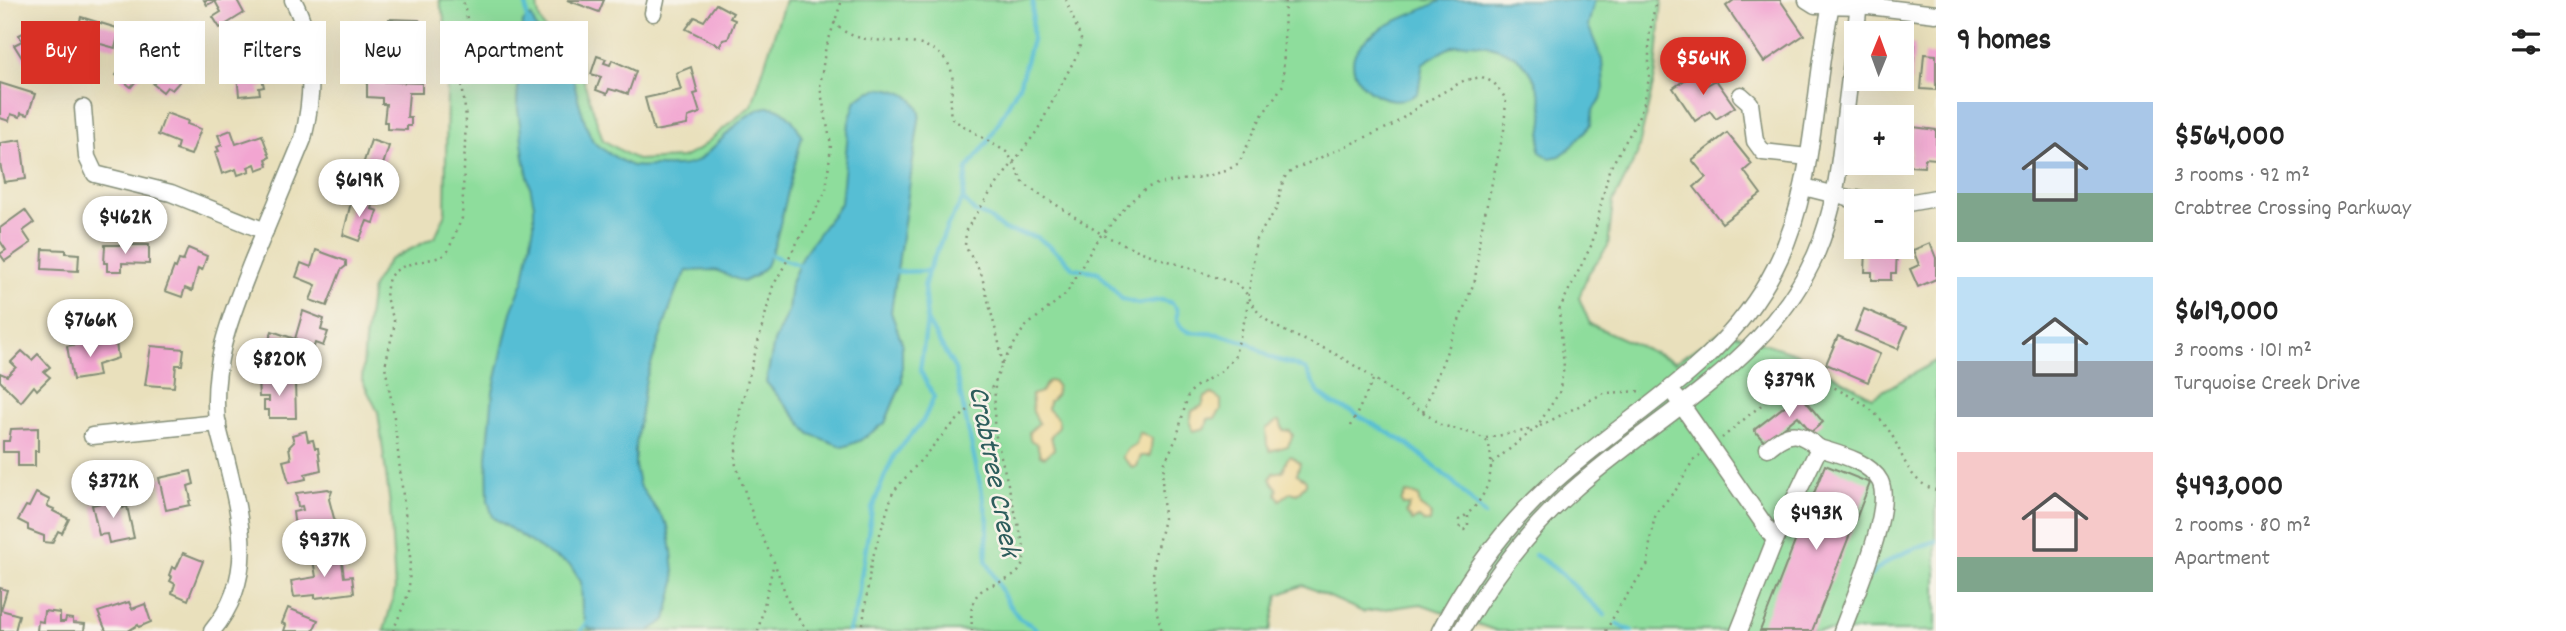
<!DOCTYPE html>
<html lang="en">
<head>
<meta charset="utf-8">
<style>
	:root { --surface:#fff; --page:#f6f6f6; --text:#222; --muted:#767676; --accent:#d93025 }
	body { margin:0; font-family:Dekko,sans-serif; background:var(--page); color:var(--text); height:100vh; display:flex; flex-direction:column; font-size:26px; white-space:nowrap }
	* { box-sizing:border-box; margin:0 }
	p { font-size:23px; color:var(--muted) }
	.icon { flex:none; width:38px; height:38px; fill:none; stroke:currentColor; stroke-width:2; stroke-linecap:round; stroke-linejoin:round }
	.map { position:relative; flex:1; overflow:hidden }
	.drawer { display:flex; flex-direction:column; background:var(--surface); width:630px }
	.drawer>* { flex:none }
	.top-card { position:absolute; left:21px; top:21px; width:665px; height:63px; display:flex; gap:14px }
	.needle { width:46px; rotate:1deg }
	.tools { position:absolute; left:1844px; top:21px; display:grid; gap:14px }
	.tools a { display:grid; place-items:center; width:70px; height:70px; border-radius:0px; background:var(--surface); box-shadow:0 7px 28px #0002; font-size:35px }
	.price { position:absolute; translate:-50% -60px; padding:0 16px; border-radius:24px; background:#fff; color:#222; font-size:23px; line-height:46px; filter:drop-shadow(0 2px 4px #0008) }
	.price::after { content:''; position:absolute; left:50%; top:42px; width:21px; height:16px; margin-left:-10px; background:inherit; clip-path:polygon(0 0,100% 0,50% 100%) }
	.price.on { background:var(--accent); color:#fff }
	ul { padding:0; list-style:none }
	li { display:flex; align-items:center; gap:21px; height:175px; padding:0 21px }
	li span { display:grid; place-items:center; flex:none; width:196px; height:140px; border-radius:0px; color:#555 }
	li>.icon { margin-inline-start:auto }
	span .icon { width:84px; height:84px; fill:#fffc; stroke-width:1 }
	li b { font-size:30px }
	h2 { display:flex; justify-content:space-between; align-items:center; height:84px; padding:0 21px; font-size:30px }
	.chip { padding:0 24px; border-radius:0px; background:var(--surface); box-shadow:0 7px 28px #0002; font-size:24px; line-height:63px }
	.chip.on { background:var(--accent); color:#fff }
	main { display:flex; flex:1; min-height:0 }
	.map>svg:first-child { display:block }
	.green { fill:#8edd9c; stroke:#568d68; stroke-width:2 }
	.sand { fill:#eeda9e; stroke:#868c69; stroke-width:2 }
	.water { fill:#57bed4; stroke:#3b7e84; stroke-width:2 }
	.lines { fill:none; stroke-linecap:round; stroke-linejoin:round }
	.stream { stroke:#57bed4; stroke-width:4.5 }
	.building { fill:#f2a5d1 }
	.minor-casing { stroke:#848e78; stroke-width:19 }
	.path { stroke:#848e78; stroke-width:2.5; stroke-dasharray:2 5; stroke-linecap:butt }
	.minor { stroke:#fff; stroke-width:16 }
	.labels { text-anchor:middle; stroke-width:5; stroke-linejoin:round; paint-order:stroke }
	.water-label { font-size:30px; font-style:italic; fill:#2d5d5c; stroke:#f7f3e8 }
</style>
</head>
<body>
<main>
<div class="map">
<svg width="1936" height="631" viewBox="0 0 1936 631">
	<rect width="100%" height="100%" fill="#f7f3e8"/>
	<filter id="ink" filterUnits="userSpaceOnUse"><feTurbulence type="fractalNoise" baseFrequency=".0143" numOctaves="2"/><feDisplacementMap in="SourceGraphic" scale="14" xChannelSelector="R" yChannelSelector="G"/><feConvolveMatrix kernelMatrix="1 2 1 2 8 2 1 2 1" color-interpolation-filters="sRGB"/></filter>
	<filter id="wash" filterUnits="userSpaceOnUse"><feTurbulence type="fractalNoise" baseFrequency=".00686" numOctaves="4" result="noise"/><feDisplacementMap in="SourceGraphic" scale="28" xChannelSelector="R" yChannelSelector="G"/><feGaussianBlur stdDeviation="1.57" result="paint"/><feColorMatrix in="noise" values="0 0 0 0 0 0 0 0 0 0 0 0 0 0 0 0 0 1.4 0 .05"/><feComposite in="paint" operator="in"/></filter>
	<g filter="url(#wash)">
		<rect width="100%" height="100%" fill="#e9e0bc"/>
		<path class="green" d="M439,0H537C536,30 556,43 579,57L582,76L603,140L637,160L682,158L698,150L752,105L785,0H1662L1656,72L1637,155L1613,202L1608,246L1588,274L1579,298L1590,324L1675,362L1723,330L1795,353L1872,397L1936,361V631H1497L1421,604L1363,612L1303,585L1278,595L1270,631H384L395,590L390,505L378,412L362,380L365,341L372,287L389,260L435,237L445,215L448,33Z"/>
		<g class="sand">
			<path d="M1048,381L1054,382L1057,386L1056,395L1049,402L1048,409L1058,419L1059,426L1051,436L1054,449L1045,457L1040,455L1037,444L1030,440L1029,432L1039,423L1033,412L1031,395L1041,392Z"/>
			<path d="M1212,394L1221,400V410L1215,418L1208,419L1206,428L1193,431L1190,423L1192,411L1202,406L1205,397Z"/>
			<path d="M1277,421H1280L1283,430L1290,431L1293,435L1288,446L1270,451L1267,445L1266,429Z"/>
			<path d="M1139,432L1152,438L1150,456H1141L1137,466L1133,468L1122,457L1129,448L1136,445Z"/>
			<path d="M1291,456L1300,463L1297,474L1306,480V484L1297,494L1291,492L1280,500L1276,494L1277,488L1270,479L1273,473L1283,471L1287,459Z"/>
			<path d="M1406,493L1418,495L1420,506L1431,514L1430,522H1424L1419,518L1412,521L1406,513L1410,505H1403L1401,502Z"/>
		</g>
		<g class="water">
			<path d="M1442,0H1595L1588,25L1602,60L1604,88L1601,99L1593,110L1591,125L1569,149L1560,156L1550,158L1540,152C1538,138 1545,125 1543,110C1538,76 1526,57 1493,47C1481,43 1468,42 1456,45C1444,49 1433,57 1423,63L1418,93C1388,115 1339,79 1357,50C1374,24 1416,15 1442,0Z"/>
			<path d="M531,16L542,42L569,59C572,78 584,125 593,141C597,147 627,165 633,166C640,167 648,166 655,166C668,166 685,168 697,161C731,138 768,68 802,136L775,244L766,266L755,276L743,282L716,270L687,271L676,291L646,379L635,450V466L639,485L668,526L672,552L675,582L666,620L649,631H597L588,628L582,611L581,582L570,565L551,556L493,517L488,501L487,457L493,392L511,312L524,279L534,225V205L524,157L517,101L523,22Z"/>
			<path d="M884,88C902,91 914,95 920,113L891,312L902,343V382L885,423L859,441L843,447L810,434L766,382L774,342L788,311L791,283L802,256L841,203L849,122L856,100L868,92Z"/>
		</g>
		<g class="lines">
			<g class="stream">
				<path d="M526,0L527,21"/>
				<path d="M1033,0L1032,40L1020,83L989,140L967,169L963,199L948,225L928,271L924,287L927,321L955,369L988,521L986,560L1007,602L1020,619L1033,626L1038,631"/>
				<path d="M963,199L975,212L989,218L1004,230L1037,237L1062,256L1073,268L1098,272L1122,299L1138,304L1161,300L1172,303L1177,310V320L1181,327L1189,332L1217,334L1249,343L1271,358L1292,364L1306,370L1319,393L1333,404L1352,412L1408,444L1454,483L1485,515"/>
				<path d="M768,254L802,266"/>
				<path d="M894,272L928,271"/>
				<path d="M1535,555C1563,571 1581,595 1605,615"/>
				<path d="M1870,576C1888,557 1912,549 1936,541"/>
				<path d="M1617,624L1632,631"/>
				<path d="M581,631L588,620"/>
				<path d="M849,631L856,609L872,509L883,480L895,454L923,421L934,397L920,370L927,321"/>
			</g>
		</g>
		<g id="blocks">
			<g class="building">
				<path d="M204,0H237L244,13L220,28L213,17L221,12L215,1L207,5Z"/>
				<path d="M567,0H604L599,12Z"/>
				<path d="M1734,0H1780L1804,35L1764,62L1726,6Z"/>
				<path d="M716,4L733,13L730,18L735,20L728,39L723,40L720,46L686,29L695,17L704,21Z"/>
				<path d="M81,17L120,29L115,48L90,41L89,45L75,38Z"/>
				<path d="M389,19L419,20L422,23V28L415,30V43L420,47L415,53V64H388Z"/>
				<path d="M45,22L59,46L24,61L14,45L22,41L19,35Z"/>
				<path d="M146,39L159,50L161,47L170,55L168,57L177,64L175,66L180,71L177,75L182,79L172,90L167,87L163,92L153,84L158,79L146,69L131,87L116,75Z"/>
				<path d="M1902,43L1915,45L1911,82L1897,81L1902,79Z"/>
				<path d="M267,54L268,69H260L264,87L259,88L260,94L239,96L237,74L231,75L230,57Z"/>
				<path d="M1924,54L1936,55V90L1921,89Z"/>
				<path d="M597,56L606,59L604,63L610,65L612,60L636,71L628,94L617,90L616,91L609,89L607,94L596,90L601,77L591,74Z"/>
				<path d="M691,67L698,93L694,94L700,113L688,117L687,125L654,131L645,98L681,90L676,73Z"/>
				<path d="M1698,71L1707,85L1716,80L1735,107L1716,119L1710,111L1695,121L1673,88Z"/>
				<path d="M367,81L422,83V93H409L407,117H411V126H407V130L387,129V122H384L386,104H382V98L367,97Z"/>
				<path d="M0,83L35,94L28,115L21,113L20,117L11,114L9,121L0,118Z"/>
				<path d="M166,113L188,121L187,124L201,129L191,155L176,150L178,143L158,135Z"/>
				<path d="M1902,125H1907L1904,169L1888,167V163H1902Z"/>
				<path d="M1913,127L1936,130V159L1925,158L1924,167L1909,166Z"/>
				<path d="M231,130L236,144L262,135L270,157L266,159L268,166L257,170L255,164L248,167L250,171L238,175L236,169L222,174L215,152L219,151L217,147L222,145L218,135Z"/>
				<path d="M1727,133L1752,164L1744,171L1761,194L1722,223L1694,187L1706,177L1692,160Z"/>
				<path d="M21,140L26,179L4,182L0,164V143Z"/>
				<path d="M371,140L389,146L381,171L387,173L382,191L357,183Z"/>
				<path d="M352,198L373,205L372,209L378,211L374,223L367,221L359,241L343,235Z"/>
				<path d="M25,210L34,223L23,231L31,243L5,261L0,254L6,250L0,241V228Z"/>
				<path d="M1930,243L1936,258V279L1918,287L1910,269L1919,265L1913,250Z"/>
				<path d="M105,245H149V264L122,263V271H107V263H104Z"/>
				<path d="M1882,247H1897L1896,273H1891V280H1872V272H1865L1866,250L1882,251Z"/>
				<path d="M188,248L207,256L202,270L198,268L192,291L185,288L182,297L165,291L174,267L176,268L179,260L183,261Z"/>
				<path d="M43,249L66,250V253L79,254L78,271L42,269Z"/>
				<path d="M316,250L346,261V266L341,270L327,306L310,300L316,285L296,277L301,263L311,267Z"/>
				<path d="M1864,309L1907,327L1898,349L1855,331Z"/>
				<path d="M303,311L324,319L321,330L328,332L323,346L315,343L310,359L267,345L272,331L295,339Z"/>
				<path d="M1838,336L1880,354L1868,382L1826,364Z"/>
				<path d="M87,342L88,347L116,343L118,358L97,365L99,376L73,380L67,346Z"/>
				<path d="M151,346L184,349L182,365H176L174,387L145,385Z"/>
				<path d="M22,351L32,360L38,354L50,367L44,372L50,377L37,390L34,386L21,402L0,381V373L7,376L16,367L11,362Z"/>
				<path d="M258,379L295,381L296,418H269V410H264V401H269V397H259Z"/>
				<path d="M1800,394L1823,422L1811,432L1798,416L1765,443L1754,430Z"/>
				<path d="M38,428V451H35V466H18V452H3V441H9L11,429Z"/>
				<path d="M306,431L308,441L313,440L315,448H318L321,470L305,474L306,479L289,483L283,461L291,459L289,447L294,442L292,435Z"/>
				<path d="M1825,465L1870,483L1812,631H1760Z"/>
				<path d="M191,471L194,484L188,486L191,500L189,501L190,505L166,510L159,478Z"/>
				<path d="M328,489L332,491L329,499L335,522L295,528L293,512L303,510L302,506L298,507L296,493Z"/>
				<path d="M36,493L50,500L47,506L54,509L53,511L69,519L62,533L58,531L52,543L44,542V536L28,530V525L18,520L26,506L29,507Z"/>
				<path d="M110,497L111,501L121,499L123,508L127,506L134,538L109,543L107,534L99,535L92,505L101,503L100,500Z"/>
				<path d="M332,552L333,563L342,562L344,577L352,576L354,593L315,598V595L294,597L291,581L316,577L312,554Z"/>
				<path d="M183,553L203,561L188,600L172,593L175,584L170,581L172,577L169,575L172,567L176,569Z"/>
				<path d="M0,588L7,590L1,610L19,615L15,631H0Z"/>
				<path d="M129,602L132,609L145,604L151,622L139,627L138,625L128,631H106L98,612Z"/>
				<path d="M288,608L318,620L313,631H284L286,625L282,623Z"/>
				<path d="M44,611L60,613V622H65L66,618L73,619V623L85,624L84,631H37L38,621L43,622Z"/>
			</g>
		</g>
	</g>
	<g filter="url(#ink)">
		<use href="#blocks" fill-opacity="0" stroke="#848e78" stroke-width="2"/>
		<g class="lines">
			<defs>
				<g id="minor">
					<path d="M1807,0L1815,5L1869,6L1936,14"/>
					<path d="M653,13L656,0"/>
					<path d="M1741,95L1750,103L1755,141L1763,152L1808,157"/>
					<path d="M83,108L87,157L95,174L171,193L265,231"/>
					<path d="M1804,187L1848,198L1874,201"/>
					<path d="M1902,204L1936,198"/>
					<path d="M1676,397L1775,540"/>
					<path d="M92,436L218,423"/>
					<path d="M1768,448C1790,430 1797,430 1819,448"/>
					<path d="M212,631C257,577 241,520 226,458C223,446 219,434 217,422C211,362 231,316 252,262C269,221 286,180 303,139C314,94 315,41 293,0"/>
					<path d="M1440,631C1467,578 1504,528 1548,487C1625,415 1725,367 1775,268C1817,186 1812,89 1832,0"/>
					<path d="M1461,631C1491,580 1527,531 1572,491C1656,415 1768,363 1816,254C1836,208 1840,160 1846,110C1850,74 1856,37 1859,0"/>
					<path d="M1739,631L1775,540L1819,448C1838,454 1869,461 1880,481C1894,509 1853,600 1842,631"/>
				</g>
			</defs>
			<use href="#minor" class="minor-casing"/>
			<g class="path">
				<path d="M834,22C860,56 923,26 947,62C960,80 945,100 952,119L1008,153L1024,184L1103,235L1142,252L1239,285C1250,295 1253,310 1265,319C1286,335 1314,342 1337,355C1367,372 1394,394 1423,412L1475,280L1480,235L1504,130L1506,100L1502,93L1494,83L1482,77L1465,80L1422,104L1393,125L1295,169L1286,175L1281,187L1277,208L1256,239L1246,315L1234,358L1220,372L1195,387L1188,395L1177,437L1165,462L1162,479L1164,519L1154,559L1153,576L1157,613L1162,631"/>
				<path d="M1002,364L1000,347L981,273L965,246L966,230L988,196L1037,131L1079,51L1081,39L1066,0"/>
				<path d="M1423,412L1441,425L1478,435L1488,442C1497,472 1486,503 1459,520L1460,529L1464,530L1468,526V514"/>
				<path d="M1351,426L1373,380"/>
				<path d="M1540,426L1604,393L1644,391"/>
				<path d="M1486,438L1534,429"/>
				<path d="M1722,438C1742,422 1790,375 1815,380C1825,381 1835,388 1844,393C1866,403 1882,417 1894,439C1905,461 1910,482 1936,490"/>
				<path d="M1492,463L1536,428L1559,393L1564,367L1559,310L1592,244L1609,170L1635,125L1644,103L1649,78V37L1656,0"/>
				<path d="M393,631L409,592L410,556L393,409L385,366L394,327V320L386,298L387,287L389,277L395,271L406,265L441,257L448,251L462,218L466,118L462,83L471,37L463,0"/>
				<path d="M758,631L774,562"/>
				<path d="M808,631L791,609L774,562L754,519L735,462L740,410L773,286L826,191L831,145L820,87L825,51L842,0"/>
				<path d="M862,631L871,563L893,492L947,430L971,407L986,398L993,385"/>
				<path d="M972,631C972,623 970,611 973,603C982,574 1029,591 1024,547L994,429L995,382L1002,364L1024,328L1066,294L1097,240L1131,201L1146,188L1157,184L1207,176L1226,171L1239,163L1261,117L1283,85L1285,0"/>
				<path d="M1606,631L1617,610L1648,564L1651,533L1656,513L1679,486L1693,460L1700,455"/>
			</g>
			<use href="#minor" class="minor"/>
		</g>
	</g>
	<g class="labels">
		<g class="water-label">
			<text transform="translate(996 471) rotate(79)" y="10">Crabtree Creek</text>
		</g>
	</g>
</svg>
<div class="tools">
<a><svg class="needle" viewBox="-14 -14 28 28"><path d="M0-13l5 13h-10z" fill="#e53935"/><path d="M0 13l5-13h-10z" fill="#767676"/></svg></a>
<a>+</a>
<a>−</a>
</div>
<b class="price on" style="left:1703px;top:97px">$564K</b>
<b class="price" style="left:359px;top:219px">$619K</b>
<b class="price" style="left:125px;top:256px">$462K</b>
<b class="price" style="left:90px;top:359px">$766K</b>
<b class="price" style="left:279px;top:398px">$820K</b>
<b class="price" style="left:1789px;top:419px">$379K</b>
<b class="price" style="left:113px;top:520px">$372K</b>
<b class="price" style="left:1816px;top:552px">$493K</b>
<b class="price" style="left:324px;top:579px">$937K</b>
<div class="top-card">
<a class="chip on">Buy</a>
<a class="chip">Rent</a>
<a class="chip">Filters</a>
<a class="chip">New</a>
<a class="chip">Apartment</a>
</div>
</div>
<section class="drawer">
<h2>9 homes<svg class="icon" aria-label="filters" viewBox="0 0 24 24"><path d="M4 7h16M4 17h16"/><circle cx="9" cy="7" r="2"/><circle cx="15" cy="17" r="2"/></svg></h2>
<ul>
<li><span style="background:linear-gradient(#a9c7e8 65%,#7fa58c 0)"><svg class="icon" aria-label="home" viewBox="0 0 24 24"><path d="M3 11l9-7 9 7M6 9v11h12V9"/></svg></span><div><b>$564,000</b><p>3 rooms · 92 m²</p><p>Crabtree Crossing Parkway</p></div></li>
<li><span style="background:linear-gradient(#bfe0f5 60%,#9aa5b1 0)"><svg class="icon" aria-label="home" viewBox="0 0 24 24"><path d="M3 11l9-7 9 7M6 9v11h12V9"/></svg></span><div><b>$619,000</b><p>3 rooms · 101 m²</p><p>Turquoise Creek Drive</p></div></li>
<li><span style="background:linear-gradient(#f6c9c9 75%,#7fa58c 0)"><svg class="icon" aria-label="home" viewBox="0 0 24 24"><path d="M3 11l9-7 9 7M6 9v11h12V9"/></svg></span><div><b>$493,000</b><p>2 rooms · 80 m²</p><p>Apartment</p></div></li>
</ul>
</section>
</main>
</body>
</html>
